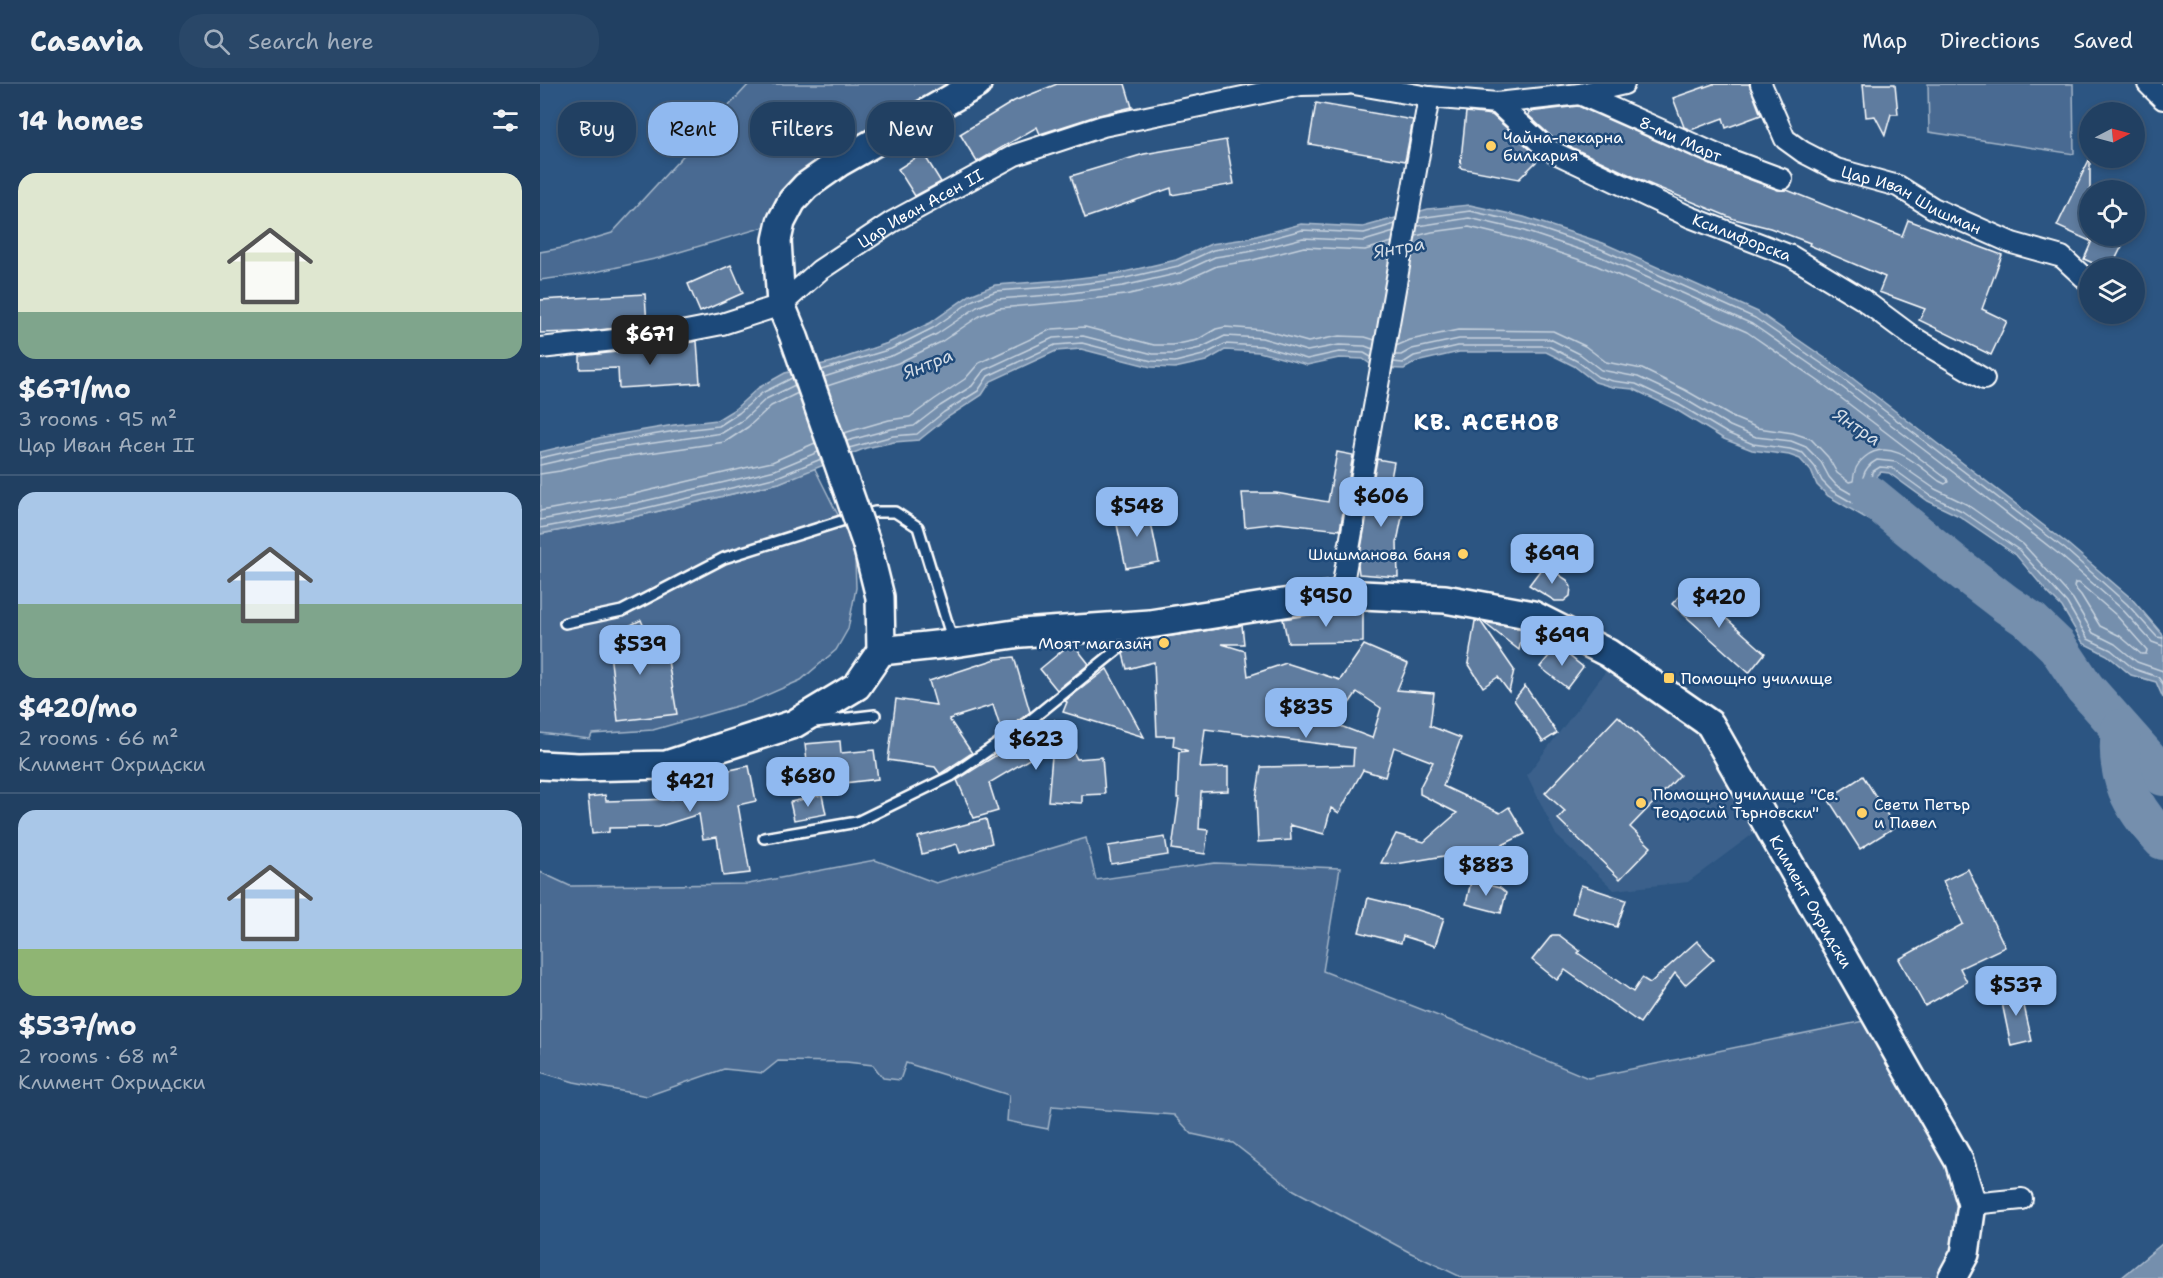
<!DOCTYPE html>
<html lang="en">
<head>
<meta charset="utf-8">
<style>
	:root { --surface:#214062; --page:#294768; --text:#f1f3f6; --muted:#a2afbe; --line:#3e5977; --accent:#90b9f0 }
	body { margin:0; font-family:"Shantell Sans",sans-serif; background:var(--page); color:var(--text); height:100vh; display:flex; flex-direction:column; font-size:22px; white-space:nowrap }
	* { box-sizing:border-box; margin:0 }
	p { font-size:20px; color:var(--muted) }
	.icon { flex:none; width:33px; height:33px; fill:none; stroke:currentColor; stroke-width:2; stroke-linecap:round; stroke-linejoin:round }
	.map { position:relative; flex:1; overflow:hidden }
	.drawer { display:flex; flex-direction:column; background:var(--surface); width:540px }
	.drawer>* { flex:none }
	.top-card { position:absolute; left:18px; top:18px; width:570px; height:54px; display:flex; gap:12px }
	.needle { width:39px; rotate:84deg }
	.tools { position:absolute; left:1539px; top:18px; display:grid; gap:12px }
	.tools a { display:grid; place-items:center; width:66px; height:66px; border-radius:50%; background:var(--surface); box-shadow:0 3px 9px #0003,0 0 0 2px var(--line); font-size:30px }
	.price { position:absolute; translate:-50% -51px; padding:0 14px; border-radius:12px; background:var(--accent); color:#111; font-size:20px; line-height:39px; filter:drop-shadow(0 2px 3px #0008) }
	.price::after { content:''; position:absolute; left:50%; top:36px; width:18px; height:14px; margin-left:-9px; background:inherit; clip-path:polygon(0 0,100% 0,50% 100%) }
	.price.active { background:#222; color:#fff }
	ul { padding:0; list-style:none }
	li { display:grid; align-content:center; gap:12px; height:318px; padding:0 18px }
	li+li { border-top:2px solid var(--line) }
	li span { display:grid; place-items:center; height:186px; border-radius:18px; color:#555 }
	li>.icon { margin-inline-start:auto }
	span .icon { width:108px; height:108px; fill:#fffc; stroke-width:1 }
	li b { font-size:26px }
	h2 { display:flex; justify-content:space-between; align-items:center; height:72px; padding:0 18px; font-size:26px }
	.chip { padding:0 21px; border-radius:24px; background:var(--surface); box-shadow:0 3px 9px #0003,0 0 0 2px var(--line); font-size:21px; line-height:54px }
	.chip.active { background:var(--accent); color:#111 }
	header { display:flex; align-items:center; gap:36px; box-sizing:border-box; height:84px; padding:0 30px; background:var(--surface); border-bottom:2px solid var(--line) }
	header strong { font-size:28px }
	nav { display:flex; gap:33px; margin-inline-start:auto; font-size:21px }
	.search { width:420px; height:54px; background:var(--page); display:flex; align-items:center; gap:15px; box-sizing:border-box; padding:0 21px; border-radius:24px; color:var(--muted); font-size:22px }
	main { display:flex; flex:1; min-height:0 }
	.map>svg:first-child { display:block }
	.built { fill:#3b618b }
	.green { fill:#486b92; stroke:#a4b5c8; stroke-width:1.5 }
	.water { fill:#748fad; stroke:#acbcce; stroke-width:1.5 }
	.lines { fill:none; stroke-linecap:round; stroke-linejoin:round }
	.shore { stroke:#c7d2de; stroke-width:1.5 }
	.river { stroke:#748fad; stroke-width:40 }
	.building { fill:#5e7c9f; stroke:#fff; stroke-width:1.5; fill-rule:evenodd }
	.lane-casing { stroke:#fff; stroke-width:14 }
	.street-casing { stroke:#fff; stroke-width:24 }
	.secondary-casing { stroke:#fff; stroke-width:32 }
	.lane { stroke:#1f4a7a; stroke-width:9 }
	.street { stroke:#1f4a7a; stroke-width:20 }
	.secondary { stroke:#1f4a7a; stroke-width:27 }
	.secondary-bridge-casing { stroke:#fff; stroke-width:32; stroke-linecap:butt }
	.secondary-bridge { stroke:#1f4a7a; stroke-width:27 }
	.poi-dot { fill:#ffd166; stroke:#1f4a7a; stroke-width:2 }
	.labels { text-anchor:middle; stroke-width:5; stroke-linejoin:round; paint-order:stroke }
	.poi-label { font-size:16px; fill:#fff; stroke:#1f4a7a; text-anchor:start }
	.street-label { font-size:16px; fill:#fff; stroke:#1f4a7a }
	.water-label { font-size:18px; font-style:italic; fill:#d5dde6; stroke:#1f4a7a }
	.district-label { font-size:22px; font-weight:bold; letter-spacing:1.5px; fill:#fff; stroke:#1f4a7a }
</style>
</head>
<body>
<header>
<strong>Casavia</strong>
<div class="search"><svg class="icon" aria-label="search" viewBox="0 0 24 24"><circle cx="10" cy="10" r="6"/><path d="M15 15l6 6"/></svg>Search here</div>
<nav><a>Map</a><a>Directions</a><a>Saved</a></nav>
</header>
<main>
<section class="drawer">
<h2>14 homes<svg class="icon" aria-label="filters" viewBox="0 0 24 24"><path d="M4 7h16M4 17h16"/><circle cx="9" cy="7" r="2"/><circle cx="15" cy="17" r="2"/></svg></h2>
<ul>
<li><span style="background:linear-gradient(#dfe7d0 75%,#7fa58c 0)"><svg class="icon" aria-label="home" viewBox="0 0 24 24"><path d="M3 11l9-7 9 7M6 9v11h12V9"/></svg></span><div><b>$671/mo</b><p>3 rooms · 95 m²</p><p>Цар Иван Асен II</p></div></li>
<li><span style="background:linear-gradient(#a9c7e8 60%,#7fa58c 0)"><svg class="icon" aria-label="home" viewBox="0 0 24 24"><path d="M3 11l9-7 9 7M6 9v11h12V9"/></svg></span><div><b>$420/mo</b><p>2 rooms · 66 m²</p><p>Климент Охридски</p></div></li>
<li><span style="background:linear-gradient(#a9c7e8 75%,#8fb573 0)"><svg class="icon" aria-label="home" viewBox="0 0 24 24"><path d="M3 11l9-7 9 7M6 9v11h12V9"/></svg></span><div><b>$537/mo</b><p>2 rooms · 68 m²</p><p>Климент Охридски</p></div></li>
</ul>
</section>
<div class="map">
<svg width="1623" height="1194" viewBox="0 0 1623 1194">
	<rect width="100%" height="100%" fill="#2c5582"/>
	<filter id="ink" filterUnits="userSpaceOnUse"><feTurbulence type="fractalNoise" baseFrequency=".0167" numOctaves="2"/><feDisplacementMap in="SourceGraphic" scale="12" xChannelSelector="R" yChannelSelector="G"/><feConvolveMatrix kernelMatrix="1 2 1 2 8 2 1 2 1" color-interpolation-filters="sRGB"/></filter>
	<g filter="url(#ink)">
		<path class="built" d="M1069,583L1163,651L1217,747L1148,798L1074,806L1016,751L987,691Z"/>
		<g class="green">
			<path d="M209,0H437L300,78L241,138L119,174L46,190L0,196V168L22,164L72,149Z"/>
			<path d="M1388,0H1533L1534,70L1389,48Z"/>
			<path d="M274,383L307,449L315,475L316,504L308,545L296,566L261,596L211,618L113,646L52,650L50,655L0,649V450L98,432L239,399Z"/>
			<path d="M546,754L556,796L675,779L800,784L783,887L924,942L1048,994L1338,934L1432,1120L1412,1194H923L869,1168L752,1105L693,1059L652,1050L634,1031L512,1022L508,1045L467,1037L469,1011L366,979L360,996L343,994L333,981L306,978L238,977L223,989L184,985L107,1012L34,998L0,988V788L30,802L208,800L335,776L396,799Z"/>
		</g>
		<g class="water">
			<path d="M930,121L984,133L1063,159L1218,228L1298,283L1529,461L1592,515L1623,551V614L1616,598L1591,591L1567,571L1543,559L1522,523L1508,509L1476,471L1419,432L1388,417L1349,389L1341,388L1336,393L1335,402L1345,413L1366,425L1379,441L1376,445L1369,451L1354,441L1341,436L1331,437L1288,412L1277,401L1271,387L1260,375L1249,371L1212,366L1184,355L1135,325L1093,305L1072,303L1055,298L1034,282L1006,268H919L876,278L864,285L836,284L823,275L799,274L767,281L719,268L685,266L666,277L635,284L611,283L541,265L516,267L451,297L442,311L408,333L379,356L354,358L326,364L239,399L98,432L0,450V368L63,353L134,341L177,336L195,325L218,304L245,289L292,278L348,259L390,239L430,211L455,201L523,196L580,189L636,176L671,160L705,155L761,140L823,143L888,125Z"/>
			<path d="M1623,1159V1194H1581Z"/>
		</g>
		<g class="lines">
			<g class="shore">
				<path d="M879,134L930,127L983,139L1061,165L1215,234L1294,288L1525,465L1587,520L1617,553L1623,554"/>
				<path d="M878,142L929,134L981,146L1059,172L1212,240L1290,294L1430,401L1520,471L1582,525L1612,558L1623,562"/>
				<path d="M856,262L870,256L918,246L1013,247L1045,262L1066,278L1102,285L1145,306L1194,334L1218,344L1253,349L1271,355L1288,373L1297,389L1309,398L1313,397C1314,386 1317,379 1325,373C1350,352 1380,383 1399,397L1405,400L1408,398L1407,395L1284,301L1207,248L1055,181L978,155L929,143L892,148L876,152"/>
				<path d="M855,271H861L872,265L919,255H1010L1040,270L1061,286L1098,293L1141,313L1190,342L1216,353L1251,357L1266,363L1281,378L1289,393L1296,401L1322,416L1326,414C1319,399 1322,384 1337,376L1356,378L1395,405L1426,420L1483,460L1533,515L1553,549L1575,560L1597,578L1623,587"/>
				<path d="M853,278L863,279L874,272L918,262H1008L1037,277L1058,293L1073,297L1096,300L1138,320L1187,349L1213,360L1250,365L1263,369L1275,383L1282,397L1292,407L1332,430H1343L1364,439L1366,435C1356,421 1339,421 1330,403L1332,388L1340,383L1352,384L1391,412L1422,427L1479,466L1527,519L1548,555L1571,566L1594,585L1618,593L1623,600"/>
				<path d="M282,286L351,265L393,244L433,216L456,207L523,202L581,195L638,182L673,166L706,161L762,146L824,149L855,140"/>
				<path d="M284,293L354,271L397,250L437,223L457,215L524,210L583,202L640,189L675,173L708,168L763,154L824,157L854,148"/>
				<path d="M287,302L358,279L401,258L441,231L459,224L525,218L585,211L642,198L677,182L709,177L764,163L825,166L852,158"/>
				<path d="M304,349L349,336L370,333L395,315L425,295L439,279L512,245L545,243L614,261H633L657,256L676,245L685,243L724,246L768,258L799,252L825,253L835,256"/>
				<path d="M307,357L351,345L374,342L400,322L432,302L444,286L513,254L543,252L613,270H634L660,264L685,252L722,254L767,267L799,261L825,262L833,265"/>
				<path d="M309,364L353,352L377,350L404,328L438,307L448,292L515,261L542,259L612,277L635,278L663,271L685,260L721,262L767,275L799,268L824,269L831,273"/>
				<path d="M0,374L65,359L135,347L179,342L199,329L222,309L252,294"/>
				<path d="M0,381L66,366L182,349L203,336L226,315L255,301"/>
				<path d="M0,390L20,387L68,375L185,358L208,343L231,322L258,309"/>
				<path d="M0,427L94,410L209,383L232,378L275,359"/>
				<path d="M0,436L96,419L211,392L235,386L278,368"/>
				<path d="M0,444L97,426L213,399L237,393L281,375"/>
				<path d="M1539,499L1576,531L1607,566L1606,570H1601L1580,552L1560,542L1541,511L1534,503L1535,499Z"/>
			</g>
			<g class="river">
				<path d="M1331,412L1414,480L1466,520L1491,537L1517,562L1545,604L1623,692"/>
				<path d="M1581,645C1575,692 1591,723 1623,756"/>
			</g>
		</g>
		<g class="building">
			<path d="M517,0H585L592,23L559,31L500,50L497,43L437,78L420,50L474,17Z"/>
			<path d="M1173,0H1209L1221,31L1186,44L1183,34L1151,46L1144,43L1133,14Z"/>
			<path d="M1323,0H1355L1358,30H1351L1345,51L1335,32L1326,33Z"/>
			<path d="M776,19L873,36L865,77L769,60Z"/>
			<path d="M1038,22L1171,81L1238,106H1247L1362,152L1368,136L1462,171L1442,225L1467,237L1451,271L1379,236L1385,225L1339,208L1345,193L1269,161L1270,159L1230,144L1194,135L1107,99L1014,55L988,31L989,28Z"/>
			<path d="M926,28L952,31L1000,74L979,95L920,84Z"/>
			<path d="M686,56L694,100L632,111L631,104L545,134L531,92L604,70Z"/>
			<path d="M383,69L401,98L375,112L358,85Z"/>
			<path d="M1550,74V157L1517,142Z"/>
			<path d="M1554,152H1587L1571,184H1564L1544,175Z"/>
			<path d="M191,181L203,209L160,228L148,200Z"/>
			<path d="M105,210L107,241L39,248L0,249V216Z"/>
			<path d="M157,257L160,299L79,304L78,284L40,285V272L132,262Z"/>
			<path d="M797,368L813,371L800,446L738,439L705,443L702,409H736L788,418Z"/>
			<path d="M837,375L854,378L845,427L863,428L857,458L858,493L819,490L818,481Z"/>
			<path d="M608,424L619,478L586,484L575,431Z"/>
			<path d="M1004,481L1027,496L1031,503L1030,512L1024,517H1015L989,501Z"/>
			<path d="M1149,501L1225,569L1209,589L1132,520Z"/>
			<path d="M801,526L823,527V558L748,559L743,535Z"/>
			<path d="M101,536L117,573L127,571L137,630L78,637L68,552Z"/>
			<path d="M935,537L941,538L974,586L969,608L958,593L943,603L928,579Z"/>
			<path d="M943,538L984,545L979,566Z"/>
			<path d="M702,541L704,560H682L705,567L708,592L746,579L800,596L824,561L868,580L857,606L894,609L890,642L921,654L903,702L960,729L969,723L985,750L958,763L856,780L841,779L856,750L884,758L917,729L880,710V703L893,678L854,663L845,693L823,686L799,729L791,724L784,750L750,741L751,756L718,758L716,714L721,683L813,681L814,664L665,645L660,684L688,683V707L661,708L659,745L668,746L665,770L632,765L639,714H637L639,668L648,667L633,662L634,652H617L614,578L587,585L583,570L599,557ZM817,608L841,624L832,654L795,640Z"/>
			<path d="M529,561H534L549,580L517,606L500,585Z"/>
			<path d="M1017,562L1043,583L1027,604L1000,583Z"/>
			<path d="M474,573L490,628L462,649L453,621L409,635L432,669L400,690L395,683L348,676L356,615L396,621L389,597L456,575Z"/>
			<path d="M567,585L604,653L523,628L527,618L525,617Z"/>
			<path d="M985,602L1017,649L1003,658L974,616Z"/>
			<path d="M1078,632L1140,691L1090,743L1111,763L1080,795L1018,735L1025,727L1005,709Z"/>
			<path d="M515,637L537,675L562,673L565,710L542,711V719L508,717L513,661L449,699L458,727L434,734L417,696L466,665V662L494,642L496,650L515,639Z"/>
			<path d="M300,657L301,669L334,666L338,695L270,703L265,660Z"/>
			<path d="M209,682L216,717L198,721L210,789L183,792L177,753L163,755L159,730L118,743L69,744V748L52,750L48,713L65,711L66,717L133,715L129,703L166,691Z"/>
			<path d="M1323,692L1355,743L1320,765L1288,715Z"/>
			<path d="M282,711L286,730L254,736L250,718Z"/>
			<path d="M446,735L452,759L420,769L417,760L382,770L378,753Z"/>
			<path d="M625,753L628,771L571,780L568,762Z"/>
			<path d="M1428,785L1465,863L1420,884L1427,898L1385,922L1359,875L1423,840L1403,797Z"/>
			<path d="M931,797L960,804L966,809L961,829L926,820Z"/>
			<path d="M1041,801L1086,816L1077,843L1032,829Z"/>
			<path d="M828,814L878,826L904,834L895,862L863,852L861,859L819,848Z"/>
			<path d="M1012,851H1019L1040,867L1038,869L1093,908L1102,894L1110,899L1157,857L1174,875L1145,901L1135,889L1100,939L1025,886L1017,896L992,876Z"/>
			<path d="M1480,904L1492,957L1471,962L1460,909Z"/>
		</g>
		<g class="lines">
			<defs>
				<g id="lane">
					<path d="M25,539L82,527L184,474L317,432L335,428H355L378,443L413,558"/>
					<path d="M275,638L335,631"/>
					<path d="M224,754L317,738L411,692L482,643L598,549"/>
				</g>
				<g id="street">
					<path d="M814,0L889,13L957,19L1040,10L1084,0"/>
					<path id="s1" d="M1221,0L1245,55L1263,68L1296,85L1358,102L1393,124L1472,159L1522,173L1550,199"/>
					<path d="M1608,0L1623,15"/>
					<path id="s2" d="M1040,10L1175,70L1242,95"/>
					<path id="s3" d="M957,19L1007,65L1150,133L1251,172L1322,215L1373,253L1444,295"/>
					<path id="s4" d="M0,264L131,250L182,240L241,221L280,186L352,138L475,71L563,42L761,1L807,0"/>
					<path d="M801,510L889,13"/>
					<path d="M1432,1120L1482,1115"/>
				</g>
				<g id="secondary">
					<path d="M253,250L241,221L237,156L241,138L252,117L266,102L300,78L437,0"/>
					<path id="s5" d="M341,567L414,559L481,549L610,540L801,510L905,515L993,531L1068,569L1170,640L1419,1077L1432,1120L1425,1170L1412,1194"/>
					<path d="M0,681L38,683L126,681L254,640L317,602L341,567L340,513L327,461"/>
				</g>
			</defs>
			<use href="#lane" class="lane-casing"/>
			<use href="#street" class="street-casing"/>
			<use href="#secondary" class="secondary-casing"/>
			<use href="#lane" class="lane"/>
			<use href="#street" class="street"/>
			<use href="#secondary" class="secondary"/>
			<defs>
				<path id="secondary-bridge" d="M253,250L327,461"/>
			</defs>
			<use href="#secondary-bridge" class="secondary-bridge-casing"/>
			<use href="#secondary-bridge" class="secondary-bridge"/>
		</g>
	</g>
	<g class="poi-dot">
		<circle cx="951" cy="62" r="6"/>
		<circle cx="923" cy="470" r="6"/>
		<circle cx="624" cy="559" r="6"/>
		<rect x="1123" y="588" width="12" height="12" rx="3"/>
		<circle cx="1101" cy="719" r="6"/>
		<circle cx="1322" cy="729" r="6"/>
	</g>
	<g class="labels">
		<g class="poi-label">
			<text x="963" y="59">Чайна-пекарна<tspan x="963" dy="18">билкария</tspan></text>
			<text x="911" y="476" text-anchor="end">Шишманова баня</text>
			<text x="612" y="565" text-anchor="end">Моят магазин</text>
			<text x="1141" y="600">Помощно училище</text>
			<text x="1113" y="716">Помощно училище "Св.<tspan x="1113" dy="18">Теодосий Търновски"</tspan></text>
			<text x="1334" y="726">Свети Петър<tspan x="1334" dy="18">и Павел</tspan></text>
		</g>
		<g class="street-label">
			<text dy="6" stroke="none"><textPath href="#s2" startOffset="110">8-ми Март</textPath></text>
			<text dy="6" stroke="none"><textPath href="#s1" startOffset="201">Цар Иван Шишман</textPath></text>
			<text dy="6" stroke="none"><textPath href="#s4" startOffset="416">Цар Иван Асен II</textPath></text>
			<text dy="6" stroke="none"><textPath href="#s3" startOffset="282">Ксилифорска</textPath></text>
			<text dy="6" stroke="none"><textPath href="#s5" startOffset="1070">Климент Охридски</textPath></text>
		</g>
		<g class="water-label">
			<text transform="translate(859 164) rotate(-10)" y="6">Янтра</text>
			<text transform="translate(388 280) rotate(-22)" y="6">Янтра</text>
			<text transform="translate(1317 343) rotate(34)" y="6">Янтра</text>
		</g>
		<g class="district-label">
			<text x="947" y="346">КВ. АСЕНОВ</text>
		</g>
	</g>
</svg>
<div class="tools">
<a><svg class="needle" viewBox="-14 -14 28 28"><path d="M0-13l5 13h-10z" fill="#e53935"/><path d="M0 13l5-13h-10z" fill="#a2afbe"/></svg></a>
<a><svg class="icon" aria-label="locate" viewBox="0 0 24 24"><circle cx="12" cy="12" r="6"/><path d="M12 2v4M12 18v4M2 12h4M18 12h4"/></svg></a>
<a><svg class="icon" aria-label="layers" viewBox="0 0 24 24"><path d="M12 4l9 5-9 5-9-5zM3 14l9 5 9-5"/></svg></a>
</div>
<b class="price active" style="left:110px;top:282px">$671</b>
<b class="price" style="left:841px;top:444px">$606</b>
<b class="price" style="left:597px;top:454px">$548</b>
<b class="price" style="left:1012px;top:501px">$699</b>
<b class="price" style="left:786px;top:544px">$950</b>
<b class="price" style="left:1179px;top:545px">$420</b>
<b class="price" style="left:1022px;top:583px">$699</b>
<b class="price" style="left:100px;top:592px">$539</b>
<b class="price" style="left:766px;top:655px">$835</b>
<b class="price" style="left:496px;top:687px">$623</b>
<b class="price" style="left:268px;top:724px">$680</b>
<b class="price" style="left:150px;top:729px">$421</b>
<b class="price" style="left:946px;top:813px">$883</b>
<b class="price" style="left:1476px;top:933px">$537</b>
<div class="top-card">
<a class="chip">Buy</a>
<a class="chip active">Rent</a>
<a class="chip">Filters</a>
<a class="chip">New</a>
</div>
</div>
</main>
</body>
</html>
